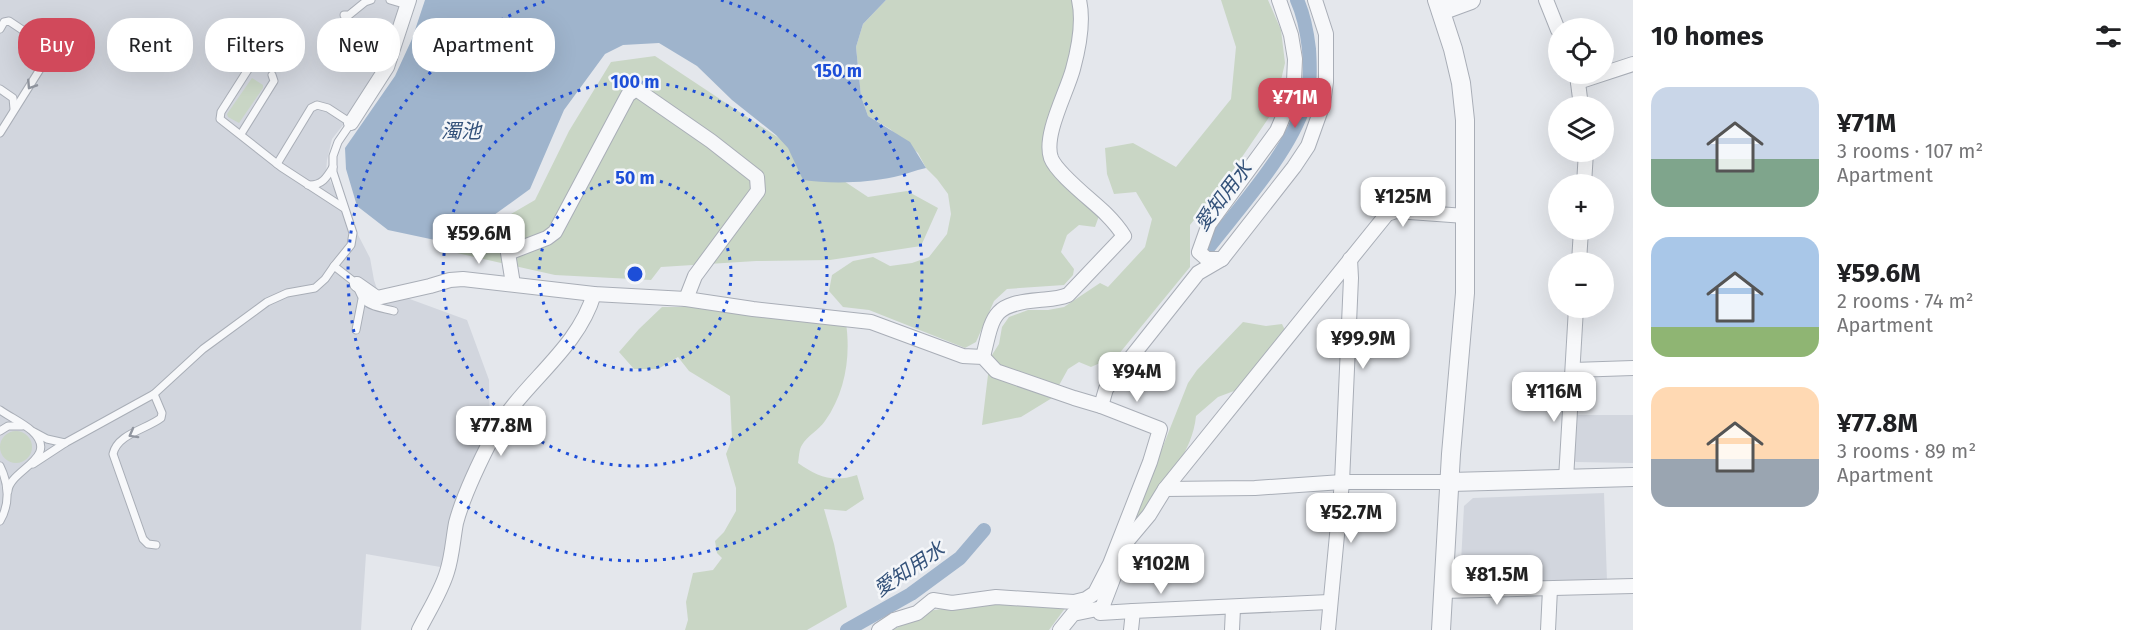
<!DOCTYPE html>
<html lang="en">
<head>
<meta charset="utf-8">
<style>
	:root { --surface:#fff; --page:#f6f6f6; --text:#202124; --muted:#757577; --accent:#d1495b }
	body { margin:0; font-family:"Fira Sans","Noto Sans JP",sans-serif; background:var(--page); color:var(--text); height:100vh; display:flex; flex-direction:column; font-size:22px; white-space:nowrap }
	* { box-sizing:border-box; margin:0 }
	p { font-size:20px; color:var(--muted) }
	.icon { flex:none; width:33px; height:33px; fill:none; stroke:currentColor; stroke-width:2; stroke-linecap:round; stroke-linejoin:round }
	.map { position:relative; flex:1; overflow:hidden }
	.details { display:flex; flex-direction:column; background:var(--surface); width:510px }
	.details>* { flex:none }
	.banner { position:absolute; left:18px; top:18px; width:570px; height:54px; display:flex; gap:12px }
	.fabs { position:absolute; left:1548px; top:18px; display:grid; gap:12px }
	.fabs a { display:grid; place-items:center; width:66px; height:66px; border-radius:50%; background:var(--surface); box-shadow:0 6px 24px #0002; font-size:30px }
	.price { position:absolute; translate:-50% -51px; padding:0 14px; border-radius:12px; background:#fff; color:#222; font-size:20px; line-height:39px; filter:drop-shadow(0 2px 3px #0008) }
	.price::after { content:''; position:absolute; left:50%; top:36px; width:18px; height:14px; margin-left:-9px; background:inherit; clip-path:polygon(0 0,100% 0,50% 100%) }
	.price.current { background:var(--accent); color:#fff }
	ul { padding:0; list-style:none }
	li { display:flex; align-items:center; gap:18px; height:150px; padding:0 18px }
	li span { display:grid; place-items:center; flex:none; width:168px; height:120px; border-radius:18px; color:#555 }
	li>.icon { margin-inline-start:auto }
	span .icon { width:72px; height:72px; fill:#fffc; stroke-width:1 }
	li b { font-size:26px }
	h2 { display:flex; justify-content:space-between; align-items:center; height:72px; padding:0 18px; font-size:26px }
	.tag { padding:0 21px; border-radius:24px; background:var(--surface); box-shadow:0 6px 24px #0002; font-size:21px; line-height:54px }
	.tag.current { background:var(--accent); color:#fff }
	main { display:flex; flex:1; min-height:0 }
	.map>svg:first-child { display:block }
	.built { fill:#d2d6de }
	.green { fill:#c9d6c5 }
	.water { fill:#9fb4cc }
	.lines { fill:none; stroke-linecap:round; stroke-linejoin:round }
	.canal { stroke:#9fb4cc; stroke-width:14 }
	.service-casing { stroke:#a9aeb7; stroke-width:9 }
	.minor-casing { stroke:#a9aeb7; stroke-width:16 }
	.tertiary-casing { stroke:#a9aeb7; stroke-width:20 }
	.service { stroke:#f7f8fa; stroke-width:7 }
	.minor { stroke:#f7f8fa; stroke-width:14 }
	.tertiary { stroke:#f7f8fa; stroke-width:18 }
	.oneway { stroke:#9196a0 }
	.ring { fill:none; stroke:#1d4ed8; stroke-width:3; stroke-dasharray:3 6 }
	.labels { text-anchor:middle; stroke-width:5; stroke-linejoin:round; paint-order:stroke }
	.water-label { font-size:20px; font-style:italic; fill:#34527a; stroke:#f4f6f9 }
	.centre { fill:#1d4ed8; stroke:#f4f6f9; stroke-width:3 }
	.ring-label { font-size:18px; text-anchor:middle; font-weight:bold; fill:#1d4ed8; stroke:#f4f6f9; stroke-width:5; stroke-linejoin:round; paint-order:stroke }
</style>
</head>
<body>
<main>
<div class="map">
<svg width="1633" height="630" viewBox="0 0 1633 630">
	<rect width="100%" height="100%" fill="#e4e7ec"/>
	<g class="built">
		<path d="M0,0H402L400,11L381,67L347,120L332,139L327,160L326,173L370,258L374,280L381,301L407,298L467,320L489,380L490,436L446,568L366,554L361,630H0Z"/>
		<path d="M1575,415H1633V463L1576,462L1573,460Z"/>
		<path d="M1604,493L1607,581L1464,585L1460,581L1464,506L1473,498Z"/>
	</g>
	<g class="green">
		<path d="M886,0H1072L1075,29L1071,56L1044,147L1099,216L1095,227L1079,225L1067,235L1061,252L1074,269L1073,275L1064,285L1007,289L994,301L976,342L965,348L869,310L843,307L829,291L832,275L853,261L873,257L890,266L912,263L929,257L947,234L951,214L948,194L937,179L926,168L918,153L890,129L868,116L861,96L856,47L863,24Z"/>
		<path d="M1221,0H1268L1281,30L1285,63L1274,110L1227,179L1190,225V267L1118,355L1091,367L1079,362L1068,369L1052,398L1021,417L982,425L990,358L999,344L1002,327L1009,317L1028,310H1048L1064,307L1100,283L1108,287L1145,247L1152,219L1136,192L1114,194L1107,174L1105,148L1133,143L1176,167L1231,99L1236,47Z"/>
		<path d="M655,56L868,197L907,191L938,208L921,246L830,260L756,261L661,267L651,280L555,275L448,251L535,200L569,131L611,62Z"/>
		<path d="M252,78L263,85V88L239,123L228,117L227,114Z"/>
		<path d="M662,307H717L846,323C851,357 845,393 825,421C819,430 807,436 802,445C799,449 799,458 798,463C818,477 833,483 857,475L864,499L846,511L824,509L834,544L847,607L807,630H685L688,620L686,602L693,573L713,570L722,558L717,553L715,541L724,532L736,511V488L726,454L732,439L730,396L689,371L678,357L658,369H634L619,352L639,329Z"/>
		<path d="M1243,322L1266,326L1282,324L1286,332L1242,388L1218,397L1196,416C1192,458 1155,494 1131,527L1188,383L1197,370Z"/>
		<circle cx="16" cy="447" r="16"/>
		<path d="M989,602L1066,607L1049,630H893L928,611Z"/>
	</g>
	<path class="water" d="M425,0H886L863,24L856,47L861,96L868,116L910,142L926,168C915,170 905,175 894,177C867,183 830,184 803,180L788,148L776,135L732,100L697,66L659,43L623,45L605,54L564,110L530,189L494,215L435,240L388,230L357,206L346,169L345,148L395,76L412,39Z"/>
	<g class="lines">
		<g class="canal">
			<path d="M1208,248C1240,207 1290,152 1305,103C1311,86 1310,66 1309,49C1307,32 1304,15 1297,0"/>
			<path d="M847,630L911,594L960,558L984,530"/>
		</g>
		<defs>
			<g id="service">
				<path d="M390,0L407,5"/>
				<path d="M344,15H349L365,2L371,0"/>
				<path d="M0,29L4,22L9,21L42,43L46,48L47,58L0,133"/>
				<path d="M258,66L255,64L249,68L221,112L220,119L281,167L344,208"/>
				<path d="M0,89L13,98L14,109"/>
				<path d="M241,134L274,81L272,75"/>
				<path d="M277,164L311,108L317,105L328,108L351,123L338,142L333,156V172L353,233L351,245L334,266"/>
				<path d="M308,185C322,186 327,177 333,167"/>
				<path d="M356,330L362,299"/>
				<path d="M154,394L162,413L161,418C147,429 117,434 113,454L143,539L148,544L156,545"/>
				<path d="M0,410C10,417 23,423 32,431C61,458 9,470 8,491"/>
				<path d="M0,431L8,426H22"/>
				<path d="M34,432L47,439L65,443"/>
				<path d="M33,464L65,443L154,394L203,349L267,302L287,293L315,288L325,279L334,266L357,284C362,307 374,306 394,311"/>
				<path d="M0,466C9,484 10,504 0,521"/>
			</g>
			<g id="minor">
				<path d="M1546,0L1558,30"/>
				<path d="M1577,75L1581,106"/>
				<path d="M1578,82L1633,64"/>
				<path d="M351,123L387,67L409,0"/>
				<path d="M1584,184L1586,152"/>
				<path d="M1222,259H1207L1199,252L1209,224L1277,131L1289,103L1294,81L1295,59L1291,35L1279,0"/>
				<path d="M1579,262L1581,230"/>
				<path d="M357,284L377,298L430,286L450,280L463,279L594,294L686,299L753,309L871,322L963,356L983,357L996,371L1074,398L1101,406L1160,429L1150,462L1110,564L1095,593L1086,599L1074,602L996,597L952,603L933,600L917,613L894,620L879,630"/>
				<path d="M513,284L508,253L547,238L555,232L628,95L636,89L711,141L757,177L758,191L695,276L686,299"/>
				<path d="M983,357C993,315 992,304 1039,300C1049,299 1058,299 1068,295L1124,236C1119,228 1113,221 1106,214C1093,201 1057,174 1051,158C1043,135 1067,92 1073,69C1079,47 1084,22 1079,0"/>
				<path d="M1573,370L1633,368"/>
				<path d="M1101,406L1106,389L1198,273L1222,259L1294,167L1308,146L1323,104L1326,82V34L1315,0"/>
				<path d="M1566,479L1576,308"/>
				<path d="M1165,489L1255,488L1342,482H1450"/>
				<path d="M1443,591L1633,586"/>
				<path d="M1133,611L1100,613L1128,540L1149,515L1165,489L1387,214L1396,211L1465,216"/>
				<path d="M419,630C428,612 441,592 447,572C452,557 453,539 456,523C463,496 481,459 494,434C522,383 577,351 594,294"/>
				<path d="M1060,630L1073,614L1102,608"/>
				<path d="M1131,630L1133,611L1329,602"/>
				<path d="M1232,630L1233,608"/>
				<path d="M1328,630L1342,482L1351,278L1350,259"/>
				<path d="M1548,630L1550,589"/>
			</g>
			<g id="tertiary">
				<path d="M1437,0L1453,49L1461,83L1465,120V293L1451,454L1441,630"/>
				<path d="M1441,11L1471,0"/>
				<path d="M1450,482L1633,477"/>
			</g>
		</defs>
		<use href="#service" class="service-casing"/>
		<use href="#minor" class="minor-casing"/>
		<use href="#tertiary" class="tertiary-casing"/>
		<use href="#service" class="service"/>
		<use href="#minor" class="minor"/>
		<use href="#tertiary" class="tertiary"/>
	</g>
	<defs><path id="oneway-chevron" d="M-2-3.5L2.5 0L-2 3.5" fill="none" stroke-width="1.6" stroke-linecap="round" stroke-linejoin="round" transform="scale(1.5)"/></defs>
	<g class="oneway">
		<use href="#oneway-chevron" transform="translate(31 85) rotate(123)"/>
		<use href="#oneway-chevron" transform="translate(133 434) rotate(151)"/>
	</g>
	<g class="ring">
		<circle cx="635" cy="274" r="96"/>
		<circle cx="635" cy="274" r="192"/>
		<path d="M721 0A287 287 0 1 1 549 0"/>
	</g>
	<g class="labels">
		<g class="water-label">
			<text x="461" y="138">濁池</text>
			<text transform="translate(1223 196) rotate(-53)" y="7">愛知用水</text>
			<text transform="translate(909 569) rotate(-34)" y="7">愛知用水</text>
		</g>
	</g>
	<circle cx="635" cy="274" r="9" class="centre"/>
	<g class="ring-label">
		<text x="838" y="77">150 m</text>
		<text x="635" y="88">100 m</text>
		<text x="635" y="184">50 m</text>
	</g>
</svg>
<div class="fabs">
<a><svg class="icon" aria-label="locate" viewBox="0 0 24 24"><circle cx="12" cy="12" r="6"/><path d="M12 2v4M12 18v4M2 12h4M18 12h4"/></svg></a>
<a><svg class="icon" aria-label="layers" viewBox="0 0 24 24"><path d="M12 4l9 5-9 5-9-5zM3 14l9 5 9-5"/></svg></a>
<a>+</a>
<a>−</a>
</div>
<b class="price current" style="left:1295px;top:129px">¥71M</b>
<b class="price" style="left:1403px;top:228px">¥125M</b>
<b class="price" style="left:479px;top:265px">¥59.6M</b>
<b class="price" style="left:1363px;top:370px">¥99.9M</b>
<b class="price" style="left:1137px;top:403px">¥94M</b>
<b class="price" style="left:1554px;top:423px">¥116M</b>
<b class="price" style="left:501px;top:457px">¥77.8M</b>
<b class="price" style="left:1351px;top:544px">¥52.7M</b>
<b class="price" style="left:1161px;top:595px">¥102M</b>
<b class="price" style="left:1497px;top:606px">¥81.5M</b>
<div class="banner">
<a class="tag current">Buy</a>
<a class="tag">Rent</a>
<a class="tag">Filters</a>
<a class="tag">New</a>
<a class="tag">Apartment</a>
</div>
</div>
<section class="details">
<h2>10 homes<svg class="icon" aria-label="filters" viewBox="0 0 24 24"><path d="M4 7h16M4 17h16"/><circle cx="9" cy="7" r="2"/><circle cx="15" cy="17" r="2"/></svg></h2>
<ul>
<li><span style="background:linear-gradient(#c9d6e8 60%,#7fa58c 0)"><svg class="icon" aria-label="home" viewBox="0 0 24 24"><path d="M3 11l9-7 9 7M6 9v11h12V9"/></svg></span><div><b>¥71M</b><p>3 rooms · 107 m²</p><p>Apartment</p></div></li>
<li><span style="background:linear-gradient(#a9c7e8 75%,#8fb573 0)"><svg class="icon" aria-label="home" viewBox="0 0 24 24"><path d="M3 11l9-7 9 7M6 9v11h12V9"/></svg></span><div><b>¥59.6M</b><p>2 rooms · 74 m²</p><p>Apartment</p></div></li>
<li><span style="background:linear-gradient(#ffd9b3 60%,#9aa5b1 0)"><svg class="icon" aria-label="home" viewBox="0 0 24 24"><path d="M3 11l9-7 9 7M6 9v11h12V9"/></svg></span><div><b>¥77.8M</b><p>3 rooms · 89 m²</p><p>Apartment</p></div></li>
</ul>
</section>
</main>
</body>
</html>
